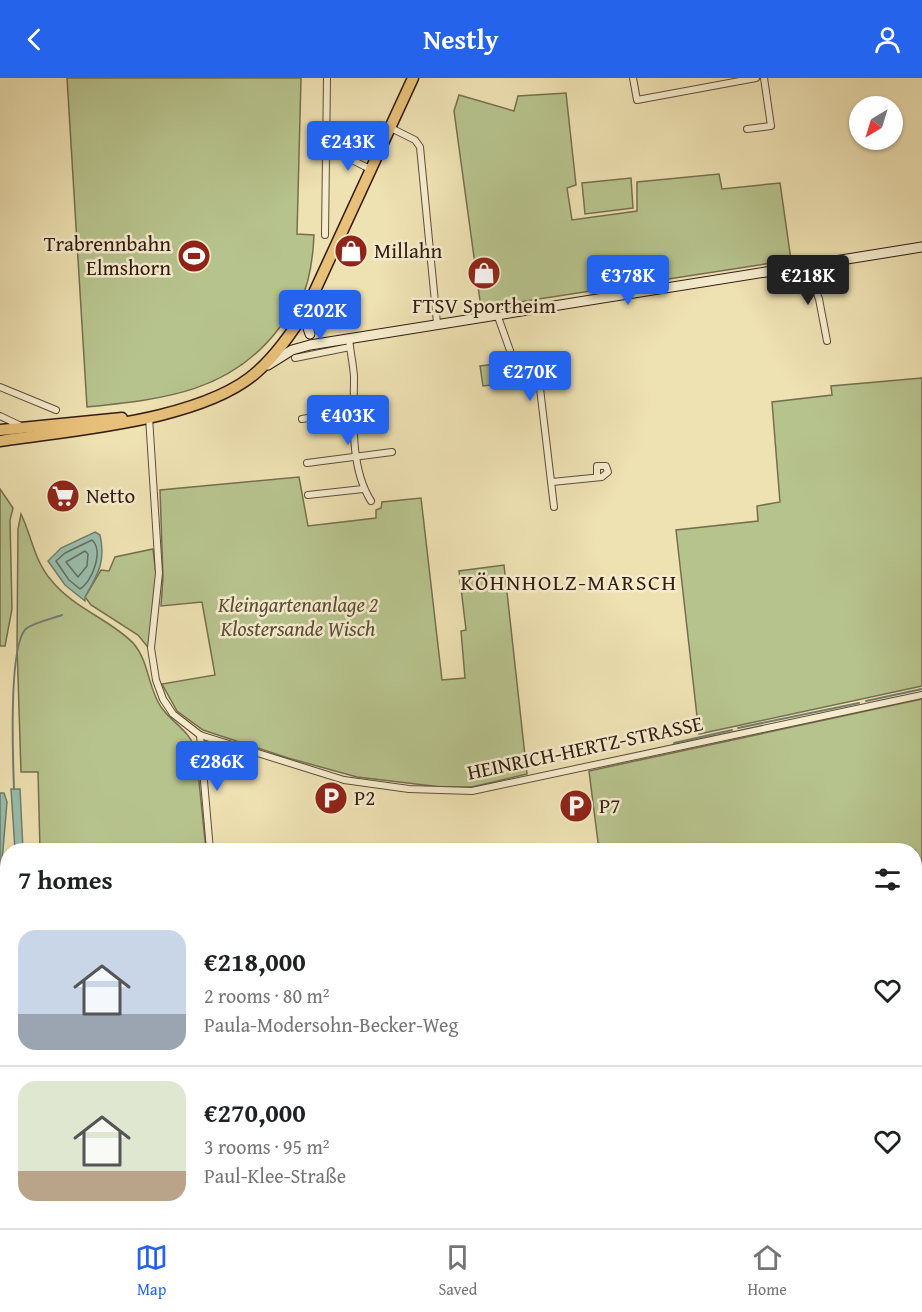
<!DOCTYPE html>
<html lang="en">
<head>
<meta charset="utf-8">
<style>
	:root { --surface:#fff; --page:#f6f6f6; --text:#202124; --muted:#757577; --line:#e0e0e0; --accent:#2563eb }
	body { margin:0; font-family:"Gentium Book Plus",serif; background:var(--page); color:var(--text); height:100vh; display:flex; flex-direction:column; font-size:22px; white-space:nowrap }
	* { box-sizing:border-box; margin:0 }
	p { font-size:20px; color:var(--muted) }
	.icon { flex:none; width:33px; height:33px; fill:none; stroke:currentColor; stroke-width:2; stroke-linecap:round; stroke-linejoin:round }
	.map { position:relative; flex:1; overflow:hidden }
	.side { position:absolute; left:0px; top:765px; width:922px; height:386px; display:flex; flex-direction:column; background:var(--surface); border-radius:24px 24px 0 0; box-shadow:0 2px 4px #0004 }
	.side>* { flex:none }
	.needle { width:39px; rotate:218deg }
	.fabs { position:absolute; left:849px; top:18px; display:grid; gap:12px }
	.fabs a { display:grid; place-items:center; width:54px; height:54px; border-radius:50%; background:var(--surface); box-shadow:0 2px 4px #0004; font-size:30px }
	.price { position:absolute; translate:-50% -51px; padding:0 14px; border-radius:6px; background:var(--accent); color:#fff; font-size:20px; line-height:39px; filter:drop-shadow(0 2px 3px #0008) }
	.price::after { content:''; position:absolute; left:50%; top:36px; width:18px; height:14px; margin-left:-9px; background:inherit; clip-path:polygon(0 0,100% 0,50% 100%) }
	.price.active { background:#222; color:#fff }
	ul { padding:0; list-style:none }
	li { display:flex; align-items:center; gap:18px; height:150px; padding:0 18px }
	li+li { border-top:2px solid var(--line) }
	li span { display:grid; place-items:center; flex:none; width:168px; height:120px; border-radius:18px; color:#555 }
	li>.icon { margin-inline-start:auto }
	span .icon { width:72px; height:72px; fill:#fffc; stroke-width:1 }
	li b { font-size:26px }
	h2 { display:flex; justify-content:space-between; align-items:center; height:72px; padding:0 18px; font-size:26px }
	header { display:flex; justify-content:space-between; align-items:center; height:78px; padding:0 18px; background:var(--accent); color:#fff; font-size:27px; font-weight:700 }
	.tabs { display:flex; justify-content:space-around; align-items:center; height:84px; border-top:2px solid var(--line); background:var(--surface); font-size:16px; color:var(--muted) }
	.tabs a { display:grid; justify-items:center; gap:3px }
	.tabs .active { color:var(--accent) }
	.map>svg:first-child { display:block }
	.green { fill:#b7c38d; stroke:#756f4f; stroke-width:1.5 }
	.water { fill:#99bead; stroke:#707d6f; stroke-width:1.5 }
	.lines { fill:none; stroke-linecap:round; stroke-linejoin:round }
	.shore { stroke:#666c5f; stroke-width:1.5 }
	.stream { stroke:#707d6f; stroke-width:2 }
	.minor-casing { stroke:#624c39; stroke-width:8 }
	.secondary-casing { stroke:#331b11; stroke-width:11 }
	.primary-casing { stroke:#331b11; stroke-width:13 }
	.minor { stroke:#f4eccd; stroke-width:6 }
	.secondary { stroke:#f4eccd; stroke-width:9 }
	.primary { stroke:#e7c079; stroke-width:10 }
	.labels { text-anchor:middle; stroke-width:5; stroke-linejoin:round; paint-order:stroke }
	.poi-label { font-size:21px; fill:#331b11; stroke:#f4eccd; text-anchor:start }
	.park-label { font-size:21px; font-style:italic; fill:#5b4d36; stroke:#f4eccd }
	.street-label { font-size:21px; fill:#331b11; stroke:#f4eccd }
	.neighbourhood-label { font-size:22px; letter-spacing:1.5px; fill:#331b11; stroke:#f4eccd }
</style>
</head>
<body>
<header><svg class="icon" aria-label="back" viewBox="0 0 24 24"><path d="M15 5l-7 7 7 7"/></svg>Nestly<svg class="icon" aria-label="person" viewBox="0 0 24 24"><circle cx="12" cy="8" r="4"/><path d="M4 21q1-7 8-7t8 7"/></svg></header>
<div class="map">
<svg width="922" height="1150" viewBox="0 0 922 1150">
	<rect width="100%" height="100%" fill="#eee1b2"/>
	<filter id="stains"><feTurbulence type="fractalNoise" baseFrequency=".00333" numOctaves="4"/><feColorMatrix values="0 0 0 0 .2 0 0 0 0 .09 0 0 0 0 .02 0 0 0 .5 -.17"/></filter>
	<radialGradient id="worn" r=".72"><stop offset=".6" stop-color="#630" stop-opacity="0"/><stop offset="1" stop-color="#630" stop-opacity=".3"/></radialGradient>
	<g class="green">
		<path d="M67,0H301L297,156L314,157C313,179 310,204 300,224C296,234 287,241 280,249C231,315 163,321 87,329Z"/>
		<path d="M566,15L576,107L567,110L572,142L637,133V104L719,96L722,111L780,105L791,182L481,230L454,33L459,17L514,33L518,18Z"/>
		<path d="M631,100L633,130L585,136L582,105Z"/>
		<path d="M504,285L507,305L483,308L480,288Z"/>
		<path d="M922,300V608L699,656L676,452L758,443L757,428L780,424L772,324L832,317L831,308Z"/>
		<path d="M299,399L308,448L376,440V432L381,430L382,424L421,420L442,602L465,600L461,553L466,552L459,493L504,487L527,696L472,709H441L357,699L288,680L203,652L177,633L162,606L215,597L202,524L161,528L163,499L160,412Z"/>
		<path d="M0,411L13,430L10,442L12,531L5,568H0Z"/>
		<path d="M21,436C32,459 34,482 51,502C73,530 113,543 134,566C149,584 148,610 161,629C173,646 191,653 196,674L206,772H40L38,694H21L17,568L18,451Z"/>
		<path d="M153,471L156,497L151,573L138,557L91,527L85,519L101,492L109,493L115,479Z"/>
		<path d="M922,621V849L915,850V772H599L589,693Z"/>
		<path d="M0,842L8,847V1143H215L217,1150H0Z"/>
		<path d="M243,1143H291L292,1150H245Z"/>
	</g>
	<g class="water">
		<path d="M95,454L100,457C106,484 98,496 85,519V523L65,507L48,483L61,470Z"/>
		<path d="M11,711H20L23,772H15Z"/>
		<path d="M0,715H4L7,724L0,807Z"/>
	</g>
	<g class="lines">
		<g class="shore">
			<path d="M92,462C104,473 92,504 80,511L69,502L56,483L65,475Z"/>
			<path d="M85,473L88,476L87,488L78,499L66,484Z"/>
		</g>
		<g class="stream">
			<path d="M866,623L922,611"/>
			<path d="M738,650L859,625"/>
			<path d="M674,665L732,652"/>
			<path d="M14,711C13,684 8,563 27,550C36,544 51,541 62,537"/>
			<path d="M915,1134L922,1130"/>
			<path d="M319,1143V1150"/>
			<path d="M885,1150L898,1143"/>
		</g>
		<defs>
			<g id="minor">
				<path d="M633,0L637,22L756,0"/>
				<path d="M391,50L415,62L420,69L437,245"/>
				<path d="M747,51L771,48L764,0"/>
				<path d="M328,77L344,78L372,92"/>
				<path d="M325,157L327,0"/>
				<path d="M806,188L819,221L827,263"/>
				<path d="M497,236L513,281L532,280L537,285L554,429"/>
				<path d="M349,260C350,272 353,285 354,298C354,337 349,388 371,423"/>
				<path d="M295,280L350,269"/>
				<path d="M0,309L56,332"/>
				<path d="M0,338L19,347"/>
				<path d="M149,339L159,495L151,570L156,602L163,621L173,636L200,657L344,702L409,711L472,713L922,617"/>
				<path d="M302,341L353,332"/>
				<path d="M307,385L392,374"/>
				<path d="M552,404L602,399L608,394L606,388H597V399"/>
				<path d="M308,417L363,411"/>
				<path d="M200,657L210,772"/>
				<path d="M293,1143L294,1150"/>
				<path d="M910,1150L922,1144"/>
			</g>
			<g id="secondary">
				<path d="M310,256L307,247L310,229"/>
				<path d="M268,287L292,272L310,267L922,169"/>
			</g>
			<g id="primary">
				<path d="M0,352L122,340"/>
				<path d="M0,363C71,352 204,343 258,293C277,276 293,253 306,232L413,0"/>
			</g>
		</defs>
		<use href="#minor" class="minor-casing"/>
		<use href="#secondary" class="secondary-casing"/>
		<use href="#primary" class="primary-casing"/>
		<use href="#minor" class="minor"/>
		<use href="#secondary" class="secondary"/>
		<use href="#primary" class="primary"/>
	</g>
	<defs>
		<symbol id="shop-disc" viewBox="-11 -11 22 22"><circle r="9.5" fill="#8f2418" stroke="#f4eccd"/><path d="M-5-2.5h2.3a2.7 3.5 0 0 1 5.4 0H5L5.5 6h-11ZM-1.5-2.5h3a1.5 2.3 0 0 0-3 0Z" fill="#fff"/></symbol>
		<symbol id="stadium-disc" viewBox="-11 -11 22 22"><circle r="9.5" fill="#8f2418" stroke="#f4eccd"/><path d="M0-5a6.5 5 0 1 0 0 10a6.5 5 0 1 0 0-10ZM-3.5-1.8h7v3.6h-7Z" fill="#fff"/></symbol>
		<symbol id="supermarket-disc" viewBox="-11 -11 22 22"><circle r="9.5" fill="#8f2418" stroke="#f4eccd"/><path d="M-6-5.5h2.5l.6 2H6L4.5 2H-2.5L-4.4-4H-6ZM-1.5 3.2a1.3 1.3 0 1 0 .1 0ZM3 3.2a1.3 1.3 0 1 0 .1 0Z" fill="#fff"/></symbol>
		<symbol id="parking-disc" viewBox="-11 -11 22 22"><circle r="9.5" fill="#8f2418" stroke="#f4eccd"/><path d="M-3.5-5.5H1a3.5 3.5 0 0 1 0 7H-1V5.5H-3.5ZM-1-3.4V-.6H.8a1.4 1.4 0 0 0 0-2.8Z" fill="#fff"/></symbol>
	</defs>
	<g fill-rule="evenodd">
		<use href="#shop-disc" x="332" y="154" width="38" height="38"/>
		<use href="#stadium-disc" x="175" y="159" width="38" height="38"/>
		<use href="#shop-disc" x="465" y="176" width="38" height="38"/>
		<use href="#supermarket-disc" x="44" y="399" width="38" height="38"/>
		<use href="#parking-disc" x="312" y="701" width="38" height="38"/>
		<use href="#parking-disc" x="557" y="709" width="38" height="38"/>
	</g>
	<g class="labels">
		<g class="poi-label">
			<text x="171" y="173" text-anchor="end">Trabrennbahn<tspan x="171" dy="24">Elmshorn</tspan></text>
			<text x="374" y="180">Millahn</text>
			<text x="484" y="235" text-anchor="middle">FTSV Sportheim</text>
			<text x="86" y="425">Netto</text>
			<text x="354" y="727">P2</text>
			<text x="599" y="735">P7</text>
		</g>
		<g class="park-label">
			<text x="298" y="534">Kleingartenanlage 2<tspan x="298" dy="24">Klostersande Wisch</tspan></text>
		</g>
		<g class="street-label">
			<text transform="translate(585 670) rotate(-12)" y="7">HEINRICH-HERTZ-STRASSE</text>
		</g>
		<g class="neighbourhood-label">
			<text x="569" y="512">KÖHNHOLZ-MARSCH</text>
		</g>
	</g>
	<rect width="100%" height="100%" filter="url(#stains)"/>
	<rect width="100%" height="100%" fill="url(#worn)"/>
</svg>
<div class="fabs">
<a><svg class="needle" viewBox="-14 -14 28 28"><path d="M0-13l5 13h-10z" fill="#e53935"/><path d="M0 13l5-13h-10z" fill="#757577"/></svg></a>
</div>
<b class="price" style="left:348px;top:94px">€243K</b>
<b class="price" style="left:628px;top:228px">€378K</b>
<b class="price active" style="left:808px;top:228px">€218K</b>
<b class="price" style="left:320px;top:263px">€202K</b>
<b class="price" style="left:530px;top:324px">€270K</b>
<b class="price" style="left:348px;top:368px">€403K</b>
<b class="price" style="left:217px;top:714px">€286K</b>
<section class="side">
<h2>7 homes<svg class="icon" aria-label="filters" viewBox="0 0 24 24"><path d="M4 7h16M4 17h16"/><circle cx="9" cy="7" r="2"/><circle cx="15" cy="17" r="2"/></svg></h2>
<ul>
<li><span style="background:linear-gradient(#c9d6e8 70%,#9aa5b1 0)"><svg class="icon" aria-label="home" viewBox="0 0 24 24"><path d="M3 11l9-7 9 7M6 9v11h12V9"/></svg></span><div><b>€218,000</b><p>2 rooms · 80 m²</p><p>Paula-Modersohn-Becker-Weg</p></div><svg class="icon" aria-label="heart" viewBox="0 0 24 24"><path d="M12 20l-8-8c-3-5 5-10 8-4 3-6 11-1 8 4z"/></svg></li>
<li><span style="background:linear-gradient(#dfe7d0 75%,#b9a48a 0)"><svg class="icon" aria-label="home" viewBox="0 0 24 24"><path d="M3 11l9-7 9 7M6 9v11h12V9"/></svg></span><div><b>€270,000</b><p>3 rooms · 95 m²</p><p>Paul-Klee-Straße</p></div><svg class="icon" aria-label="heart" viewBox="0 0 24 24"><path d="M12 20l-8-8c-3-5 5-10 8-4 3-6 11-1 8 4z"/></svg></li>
</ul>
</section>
</div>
<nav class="tabs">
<a class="active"><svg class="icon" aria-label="map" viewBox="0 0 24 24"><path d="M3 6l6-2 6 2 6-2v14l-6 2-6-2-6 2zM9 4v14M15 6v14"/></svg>Map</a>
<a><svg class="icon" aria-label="saved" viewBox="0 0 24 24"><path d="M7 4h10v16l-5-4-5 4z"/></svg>Saved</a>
<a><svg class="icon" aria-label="home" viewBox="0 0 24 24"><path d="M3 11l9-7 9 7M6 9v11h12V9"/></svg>Home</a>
</nav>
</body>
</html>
